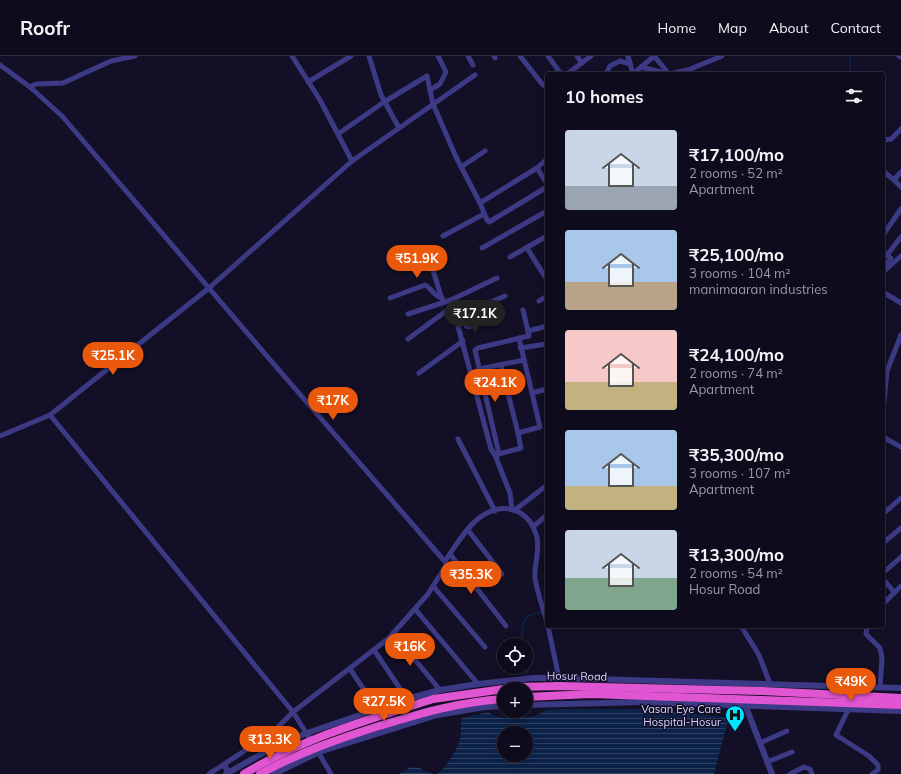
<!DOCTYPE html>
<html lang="en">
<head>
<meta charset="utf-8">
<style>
	:root { --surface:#0e0b1c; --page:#171425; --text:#f1f3f6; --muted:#9b9ba3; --line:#2e2b3b; --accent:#ea580c }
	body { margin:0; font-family:Mulish,sans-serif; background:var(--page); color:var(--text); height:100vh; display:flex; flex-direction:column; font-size:15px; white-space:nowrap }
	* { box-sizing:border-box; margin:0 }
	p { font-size:13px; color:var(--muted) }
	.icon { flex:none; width:22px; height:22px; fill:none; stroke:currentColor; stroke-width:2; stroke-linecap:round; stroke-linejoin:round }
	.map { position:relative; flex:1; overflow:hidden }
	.drawer { position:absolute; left:545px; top:16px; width:340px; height:556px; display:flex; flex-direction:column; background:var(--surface); border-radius:4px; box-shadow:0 2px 10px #0003,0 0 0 1px var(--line) }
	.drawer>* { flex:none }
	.buttons { position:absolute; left:497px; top:582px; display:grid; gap:8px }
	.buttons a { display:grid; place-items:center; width:36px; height:36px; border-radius:50%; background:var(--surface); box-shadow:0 2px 10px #0003,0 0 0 1px var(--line); font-size:20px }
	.price { position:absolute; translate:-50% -34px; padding:0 9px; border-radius:14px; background:var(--accent); color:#fff; font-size:13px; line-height:26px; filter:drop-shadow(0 1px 2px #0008) }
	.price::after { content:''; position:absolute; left:50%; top:24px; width:12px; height:9px; margin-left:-6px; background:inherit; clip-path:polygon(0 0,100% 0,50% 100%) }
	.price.selected { background:#222; color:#fff }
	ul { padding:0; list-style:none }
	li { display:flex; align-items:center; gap:12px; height:100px; padding:0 20px }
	li span { display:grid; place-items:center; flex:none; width:112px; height:80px; border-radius:4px; color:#555 }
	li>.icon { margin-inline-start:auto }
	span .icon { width:48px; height:48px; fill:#fffc; stroke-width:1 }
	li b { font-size:17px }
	h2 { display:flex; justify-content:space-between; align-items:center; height:48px; padding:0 20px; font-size:17px }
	header { display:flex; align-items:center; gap:24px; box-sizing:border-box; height:56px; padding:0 20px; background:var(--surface); border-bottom:1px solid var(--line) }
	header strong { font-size:19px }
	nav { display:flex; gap:22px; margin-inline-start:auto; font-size:14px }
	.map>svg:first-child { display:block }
	.water { fill:url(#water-rules); fill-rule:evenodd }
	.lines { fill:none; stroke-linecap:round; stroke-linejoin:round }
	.stream { stroke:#0c2248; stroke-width:1.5 }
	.minor { stroke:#3d3a85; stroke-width:5 }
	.tertiary { stroke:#3d3a85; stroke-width:6 }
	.trunk { stroke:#e055d1; stroke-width:8 }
	.trunk-bridge { stroke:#e055d1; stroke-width:8 }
	.labels { text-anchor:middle; stroke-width:3; stroke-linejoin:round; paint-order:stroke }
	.street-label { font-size:11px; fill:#d9d4ff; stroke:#130f26 }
	.poi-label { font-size:11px; fill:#d9d4ff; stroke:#130f26; text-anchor:end }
</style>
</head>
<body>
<header>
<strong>Roofr</strong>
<nav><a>Home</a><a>Map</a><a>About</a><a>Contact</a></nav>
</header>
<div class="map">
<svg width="901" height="718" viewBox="0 0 901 718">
	<defs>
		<pattern id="water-rules" width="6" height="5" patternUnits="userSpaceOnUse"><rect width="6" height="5" fill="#0c2248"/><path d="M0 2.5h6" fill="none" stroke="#2f4163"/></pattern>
	</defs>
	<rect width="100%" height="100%" fill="#130f26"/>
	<path class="water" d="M552,653H650L723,661L728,664L714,718H399C421,702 420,718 436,718C443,717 457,693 459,686C462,681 460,669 462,662L488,656L494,660L506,662L536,660L546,654ZM504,677H526V699H504Z"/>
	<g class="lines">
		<g class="stream">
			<path d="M850,0V18"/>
			<path d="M521,589L523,568L528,560L547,554"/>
			<path d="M526,609L528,610L526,621"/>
			<path d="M521,661V655"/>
		</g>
		<g class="minor">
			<path d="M292,0L320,44L352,105"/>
			<path d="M369,0L381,39L399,72"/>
			<path d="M468,0L473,9"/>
			<path d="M494,0L495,2"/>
			<path d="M520,0L543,29L547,30"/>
			<path d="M548,0L561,18"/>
			<path d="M577,0L582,7"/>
			<path d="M628,0L633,18"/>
			<path d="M654,0L669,18"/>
			<path d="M899,0L901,1"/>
			<path d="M0,9L30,31L36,28L63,27L111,5L135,0"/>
			<path d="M641,11L669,18L688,14L722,0"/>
			<path d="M567,18L591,0"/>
			<path d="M606,18L610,10L620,5L630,8"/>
			<path d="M633,18L654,0"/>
			<path d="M308,26L351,0"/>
			<path d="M30,31L62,60L272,306L447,508L428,538L389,582L293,656L310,683"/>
			<path d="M430,34L440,28L446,16L438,0"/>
			<path d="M338,78L384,46L427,20L433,48L456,101L480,147L537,112L547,103"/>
			<path d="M883,84L891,83L901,73"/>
			<path d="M461,111L485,95"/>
			<path d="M537,112L547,128"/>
			<path d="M883,115L894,124"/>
			<path d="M901,116L894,124L901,131"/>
			<path d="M480,147L487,164L489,166L547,131"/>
			<path d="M883,179L901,153"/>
			<path d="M443,180L484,158"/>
			<path d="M482,192L547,155"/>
			<path d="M527,192L547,224"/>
			<path d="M883,197L891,202L884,211"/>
			<path d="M887,199L901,181"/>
			<path d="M510,201L547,180"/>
			<path d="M432,211L442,243"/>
			<path d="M883,216L901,200"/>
			<path d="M883,236L901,247"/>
			<path d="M390,242L425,229C432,232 433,240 442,242"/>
			<path d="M451,244L491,393L495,399"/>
			<path d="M539,245L547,240"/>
			<path d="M523,254L528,275"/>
			<path d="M408,258L451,244L497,222"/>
			<path d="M461,259L466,270L469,271L500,256"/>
			<path d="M456,261L505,240"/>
			<path d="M408,283L453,250"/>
			<path d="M520,292L547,288"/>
			<path d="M501,309L518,377"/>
			<path d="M479,313L524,304"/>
			<path d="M419,317L463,285"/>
			<path d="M532,337L547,333"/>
			<path d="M883,356L887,315L901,279"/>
			<path d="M50,359L293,656L272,677L209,718"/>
			<path d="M0,380L50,359L209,232L352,105L475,19"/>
			<path d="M883,381L901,391"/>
			<path d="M458,383L495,455"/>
			<path d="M499,398L475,294L478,292L529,280L528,275L547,270"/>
			<path d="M512,454L510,437L495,399L521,392L518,377L540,371L519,282"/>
			<path d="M515,454L547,429"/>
			<path d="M883,458L901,442"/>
			<path d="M534,470L547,459"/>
			<path d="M468,474L502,518"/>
			<path d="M883,487L901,472"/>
			<path d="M450,498L506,570"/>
			<path d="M445,505C455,491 465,473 479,462C503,444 530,453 537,482C540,494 534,509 535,522C537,536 543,552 547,566"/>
			<path d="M883,517L901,501"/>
			<path d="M883,523L894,536"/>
			<path d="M433,530L485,591"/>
			<path d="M883,548L901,530"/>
			<path d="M415,553L478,628"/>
			<path d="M548,570L559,622"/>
			<path d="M741,570L759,599L770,628"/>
			<path d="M867,570L866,578L880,592L882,602L880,631"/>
			<path d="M393,577L440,634"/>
			<path d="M374,594L407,643"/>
			<path d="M350,613L377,653"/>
			<path d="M848,649V654L836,679L869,700L878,709V714L872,718"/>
			<path d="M760,687L787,675"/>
			<path d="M317,694L331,718"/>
			<path d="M767,706L792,696"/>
			<path d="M790,718L804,711L810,713L812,718"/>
		</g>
		<g class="tertiary">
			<path d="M526,649L643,646L901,655"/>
			<path d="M746,651L772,718"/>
			<path d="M224,709L229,717"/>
			<path d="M226,718L279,688L307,677L407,643L440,634L478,628L534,622H559L901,632"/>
			<path d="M274,718L319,696L437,659L485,651L504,650"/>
		</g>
		<g class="trunk">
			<path d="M526,641L591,638L761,644"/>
			<path d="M244,718C304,682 367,664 433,643L518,631L559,630L762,635"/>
			<path d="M260,718C298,697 338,683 379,670C422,657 458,646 504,643"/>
		</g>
		<g class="trunk-bridge">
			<path d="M762,635L901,642"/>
			<path d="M761,644L901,649"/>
		</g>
	</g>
	<defs>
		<symbol id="hospital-pin" viewBox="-11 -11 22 30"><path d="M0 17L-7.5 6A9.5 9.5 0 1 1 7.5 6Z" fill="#00e5ff" stroke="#130f26"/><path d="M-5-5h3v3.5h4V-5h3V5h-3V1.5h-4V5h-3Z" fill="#111"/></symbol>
	</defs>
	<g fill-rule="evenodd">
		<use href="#hospital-pin" x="724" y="648" width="22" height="30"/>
	</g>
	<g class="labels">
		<g class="street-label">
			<text transform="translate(577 620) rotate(1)" y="4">Hosur Road</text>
		</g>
		<g class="poi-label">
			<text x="721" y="657">Vasan Eye Care<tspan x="721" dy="13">Hospital-Hosur</tspan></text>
		</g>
	</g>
</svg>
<div class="buttons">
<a><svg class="icon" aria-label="locate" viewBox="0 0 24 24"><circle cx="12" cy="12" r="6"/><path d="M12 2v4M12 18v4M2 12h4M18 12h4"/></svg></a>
<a>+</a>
<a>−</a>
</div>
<b class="price" style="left:417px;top:223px">₹51.9K</b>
<b class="price selected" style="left:475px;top:278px">₹17.1K</b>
<b class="price" style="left:113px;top:320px">₹25.1K</b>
<b class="price" style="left:495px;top:347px">₹24.1K</b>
<b class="price" style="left:333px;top:365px">₹17K</b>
<b class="price" style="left:471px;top:539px">₹35.3K</b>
<b class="price" style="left:410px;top:611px">₹16K</b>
<b class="price" style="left:851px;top:646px">₹49K</b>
<b class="price" style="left:384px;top:666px">₹27.5K</b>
<b class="price" style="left:270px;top:704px">₹13.3K</b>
<section class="drawer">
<h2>10 homes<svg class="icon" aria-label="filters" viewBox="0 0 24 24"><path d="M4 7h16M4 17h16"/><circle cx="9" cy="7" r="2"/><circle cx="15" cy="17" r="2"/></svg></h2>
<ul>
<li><span style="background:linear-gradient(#c9d6e8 70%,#9aa5b1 0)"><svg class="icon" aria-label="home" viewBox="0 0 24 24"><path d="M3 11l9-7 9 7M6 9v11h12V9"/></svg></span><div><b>₹17,100/mo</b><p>2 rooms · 52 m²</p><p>Apartment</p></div></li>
<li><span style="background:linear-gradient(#a9c7e8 65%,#b9a48a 0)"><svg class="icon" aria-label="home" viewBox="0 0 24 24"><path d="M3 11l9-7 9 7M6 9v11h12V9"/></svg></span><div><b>₹25,100/mo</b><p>3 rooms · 104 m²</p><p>manimaaran industries</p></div></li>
<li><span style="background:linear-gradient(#f6c9c9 65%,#c2b280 0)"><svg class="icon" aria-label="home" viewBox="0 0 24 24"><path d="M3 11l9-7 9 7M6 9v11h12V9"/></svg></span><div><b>₹24,100/mo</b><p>2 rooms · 74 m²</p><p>Apartment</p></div></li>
<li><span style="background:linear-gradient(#a9c7e8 70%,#c2b280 0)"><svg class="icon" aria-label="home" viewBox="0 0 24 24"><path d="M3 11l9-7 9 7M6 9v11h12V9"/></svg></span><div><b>₹35,300/mo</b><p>3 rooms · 107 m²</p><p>Apartment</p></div></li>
<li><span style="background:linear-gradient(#c9d6e8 60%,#7fa58c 0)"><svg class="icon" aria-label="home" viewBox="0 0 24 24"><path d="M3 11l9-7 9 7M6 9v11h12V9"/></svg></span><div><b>₹13,300/mo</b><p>2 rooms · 54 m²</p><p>Hosur Road</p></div></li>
</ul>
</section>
</div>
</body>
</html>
